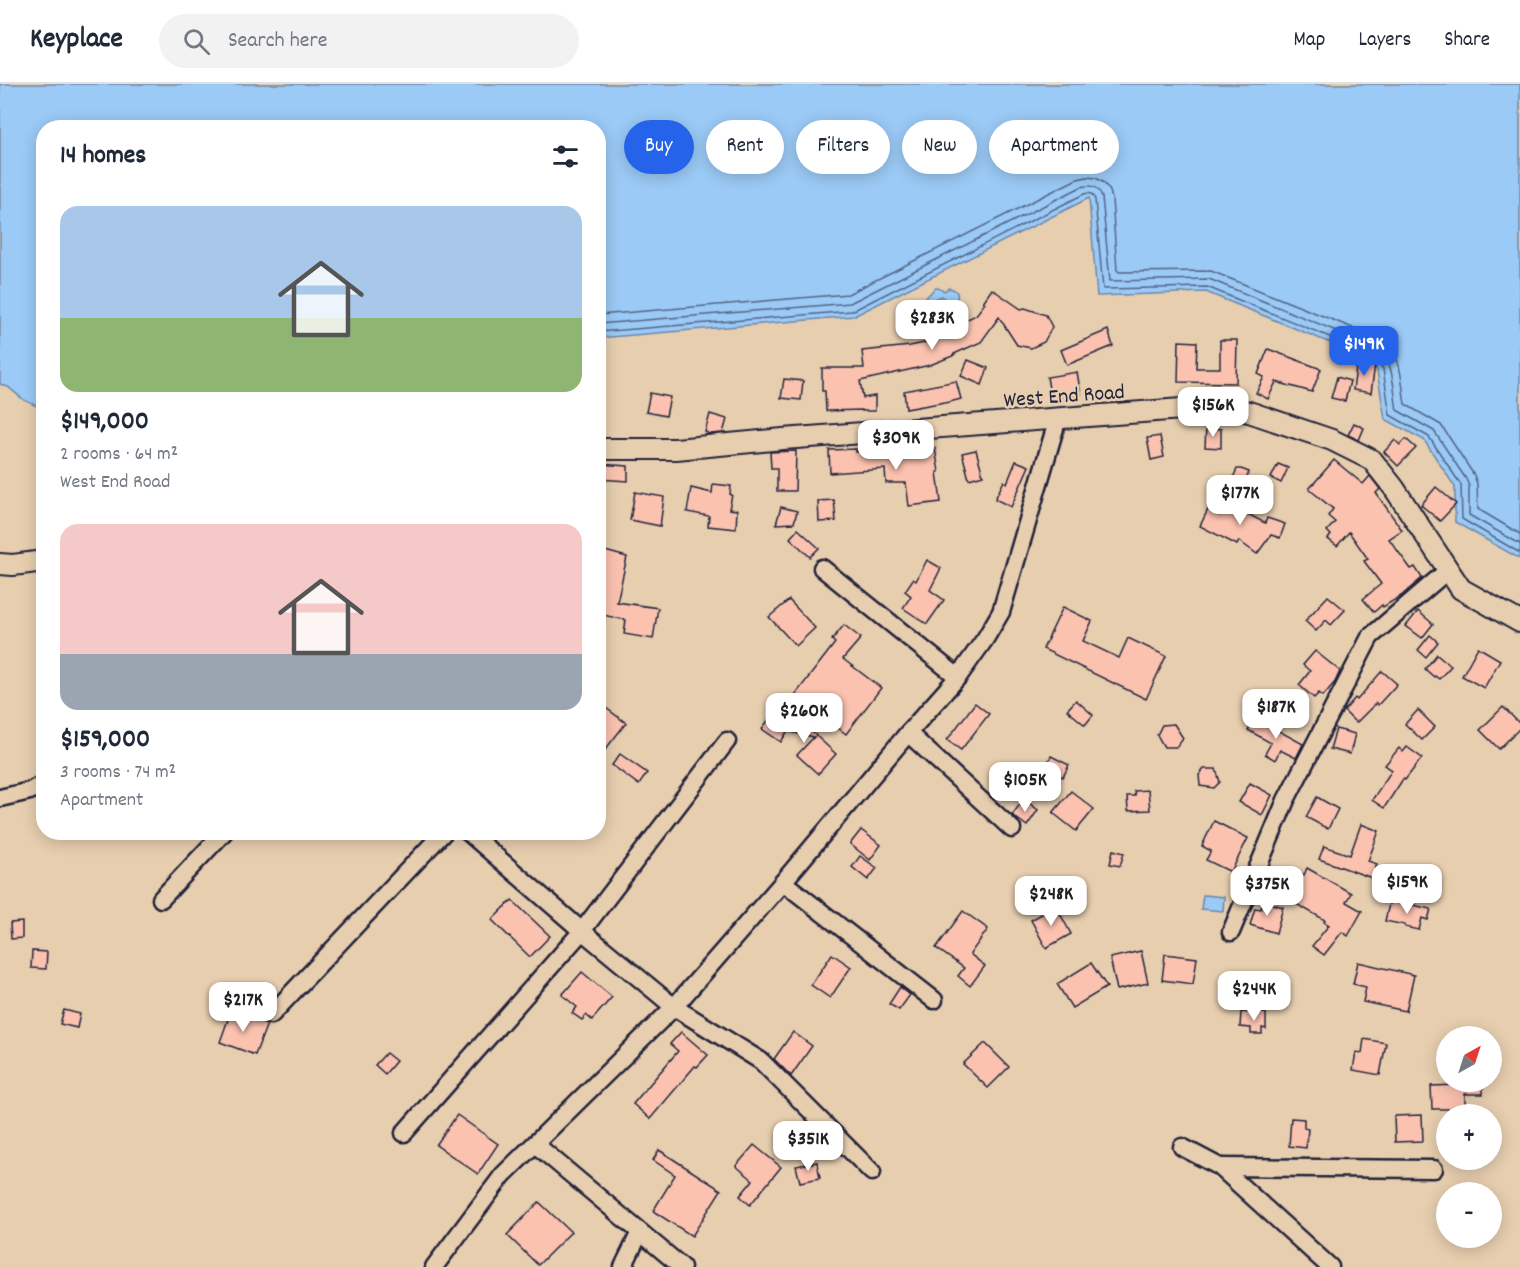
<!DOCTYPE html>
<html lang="en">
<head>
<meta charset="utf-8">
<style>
	:root { --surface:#fff; --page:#f2f2f3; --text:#1f2937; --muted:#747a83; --line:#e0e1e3; --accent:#2563eb }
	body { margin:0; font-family:Dekko,sans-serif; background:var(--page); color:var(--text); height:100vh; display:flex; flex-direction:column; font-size:22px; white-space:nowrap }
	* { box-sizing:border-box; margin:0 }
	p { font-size:20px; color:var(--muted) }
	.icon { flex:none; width:33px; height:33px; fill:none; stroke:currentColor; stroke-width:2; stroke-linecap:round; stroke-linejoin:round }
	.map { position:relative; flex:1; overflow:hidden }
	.side { position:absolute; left:36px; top:36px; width:570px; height:720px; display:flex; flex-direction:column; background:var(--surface); border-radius:24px; box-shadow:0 3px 15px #0003 }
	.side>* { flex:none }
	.guide { position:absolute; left:624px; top:36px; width:570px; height:54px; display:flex; gap:12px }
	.needle { width:39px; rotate:39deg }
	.tools { position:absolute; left:1436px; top:942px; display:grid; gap:12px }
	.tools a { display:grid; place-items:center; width:66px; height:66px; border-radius:50%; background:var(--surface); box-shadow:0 3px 15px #0003; font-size:30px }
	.price { position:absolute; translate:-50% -51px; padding:0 14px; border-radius:12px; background:#fff; color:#222; font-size:20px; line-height:39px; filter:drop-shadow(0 2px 3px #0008) }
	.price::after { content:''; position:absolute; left:50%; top:36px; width:18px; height:14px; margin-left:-9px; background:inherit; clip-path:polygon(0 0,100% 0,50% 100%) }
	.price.selected { background:var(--accent); color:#fff }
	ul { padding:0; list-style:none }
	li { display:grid; align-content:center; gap:12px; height:318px; padding:0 24px }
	li span { display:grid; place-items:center; height:186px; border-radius:18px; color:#555 }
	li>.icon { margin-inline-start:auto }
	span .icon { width:108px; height:108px; fill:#fffc; stroke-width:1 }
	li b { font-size:26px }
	h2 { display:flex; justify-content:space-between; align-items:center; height:72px; padding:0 24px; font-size:26px }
	.pill { padding:0 21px; border-radius:27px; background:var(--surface); box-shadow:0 3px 15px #0003; font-size:21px; line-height:54px }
	.pill.selected { background:var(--accent); color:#fff }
	header { display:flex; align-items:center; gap:36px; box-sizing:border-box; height:84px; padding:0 30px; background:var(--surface); border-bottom:2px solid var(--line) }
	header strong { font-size:28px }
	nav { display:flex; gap:33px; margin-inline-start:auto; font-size:21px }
	.search { width:420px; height:54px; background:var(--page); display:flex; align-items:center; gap:15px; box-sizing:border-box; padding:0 21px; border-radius:33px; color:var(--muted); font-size:22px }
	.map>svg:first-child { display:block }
	.water { fill:#9bcaf6; stroke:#6b87ab; stroke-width:1.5 }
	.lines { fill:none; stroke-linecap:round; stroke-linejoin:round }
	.shore { stroke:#526586; stroke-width:1.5 }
	.building { fill:#fbc2b0; stroke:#22223b; stroke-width:1.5 }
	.minor-casing { stroke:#22223b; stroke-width:21 }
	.major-casing { stroke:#22223b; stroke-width:24 }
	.minor { stroke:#e7ceaf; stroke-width:16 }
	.major { stroke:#e7ceaf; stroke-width:20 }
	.labels { text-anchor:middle; stroke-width:5; stroke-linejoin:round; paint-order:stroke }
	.street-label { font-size:22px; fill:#22223b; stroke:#e7ceaf }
</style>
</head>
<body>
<header>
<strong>Keyplace</strong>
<div class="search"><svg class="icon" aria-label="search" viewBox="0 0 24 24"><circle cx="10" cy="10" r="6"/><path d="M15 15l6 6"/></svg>Search here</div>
<nav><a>Map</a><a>Layers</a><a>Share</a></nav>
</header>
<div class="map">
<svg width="1520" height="1183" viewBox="0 0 1520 1183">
	<rect width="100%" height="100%" fill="#e7ceaf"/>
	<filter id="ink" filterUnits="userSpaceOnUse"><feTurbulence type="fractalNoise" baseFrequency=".0167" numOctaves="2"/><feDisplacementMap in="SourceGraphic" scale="12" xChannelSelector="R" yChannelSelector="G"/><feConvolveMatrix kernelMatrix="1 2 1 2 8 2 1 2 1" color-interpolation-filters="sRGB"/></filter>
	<g filter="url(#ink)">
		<g class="water">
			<path d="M0,0H1520V475L1455,438V403L1424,356L1385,335L1377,287L1372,276L1206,208L1097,212L1089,114L854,232L599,254L598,44H44L43,330L37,322L24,316L8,303L0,300Z"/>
			<path d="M935,204H938L944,207L949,204C960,206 960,215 951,220L947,218L942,212L935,215V219L931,226L927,227L922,224L921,219Z"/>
			<path d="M1203,811L1224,813L1223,827L1201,825Z"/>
		</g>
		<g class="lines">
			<g class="shore">
				<path d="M598,231L848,210L1077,95L1087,93L1096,94L1104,99L1110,107L1112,115L1117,186L1119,188L1211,187L1380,255C1403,268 1401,298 1405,320L1441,341L1474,391L1477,400L1478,425L1520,450"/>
				<path d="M598,240L850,219L1081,103C1091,100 1099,103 1102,113L1110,197L1209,195L1378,264C1395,279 1393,306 1397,326L1434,347L1466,395L1469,402V431L1520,460"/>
				<path d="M598,248L852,227L1084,110C1090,108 1094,110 1095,116L1103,205L1207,203L1374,271L1383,285L1390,331L1429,353L1461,401L1462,435L1520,469"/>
			</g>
		</g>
		<g class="building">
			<path d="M992,205L1021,225L1025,224L1046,231L1052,243L1044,258L1031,264L1017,261L999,233L981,258L954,270L955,271L930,281L860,297L863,314L875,312V327H862V326L826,327L825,307H822V284H864L862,267L910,262L924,259L949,248L947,245L976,231L985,219L983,218Z"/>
			<path d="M1108,246L1113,262L1067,281L1061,266Z"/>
			<path d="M1220,256H1237L1236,299L1178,298L1179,257L1197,258L1196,284H1220Z"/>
			<path d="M1268,265L1321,285L1312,308L1276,298L1268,315L1256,309L1264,293L1258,290Z"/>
			<path d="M968,276L988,284L982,301L961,292Z"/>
			<path d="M1357,277L1375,280L1371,309L1353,306Z"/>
			<path d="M1077,288L1081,311L1051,316L1047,293Z"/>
			<path d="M1337,293L1350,297L1345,317L1331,314Z"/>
			<path d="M784,295L803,297L801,316L781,314Z"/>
			<path d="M956,297L961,315L946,319L945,318L906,325L904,307Z"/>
			<path d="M650,309L670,313L666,332L646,328Z"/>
			<path d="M710,330L727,335L723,349L710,350L705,348Z"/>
			<path d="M1354,339L1364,344L1359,356L1348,351Z"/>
			<path d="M1206,344L1221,345V364L1205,363Z"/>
			<path d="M1160,352L1164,373L1151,376L1147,354Z"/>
			<path d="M1406,355L1416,364L1398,382L1384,368L1395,356L1400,361Z"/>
			<path d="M935,364L939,388H937L941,418L909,422L906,399H886L885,385L830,389L829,366L856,365V368L893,367V370L918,372L917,367Z"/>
			<path d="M976,366L983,391L969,395L962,369Z"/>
			<path d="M796,367L795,407H777V384H771L770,368Z"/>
			<path d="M1334,376L1363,400L1370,392L1380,405L1376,409L1402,446L1389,455L1411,485L1415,483L1422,494L1401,512L1383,523L1382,521L1374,528L1363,515L1381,500L1364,477L1368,475L1349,448L1337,462L1328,455L1331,451L1327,447L1335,438L1328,432L1333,425L1309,405Z"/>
			<path d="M1016,377L1029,382L1011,423L995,415L1004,397L1007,399Z"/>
			<path d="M598,380L628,382V397L598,395Z"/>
			<path d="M1278,380L1288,384L1281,399L1271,394Z"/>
			<path d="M1237,385H1241L1249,388L1245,399L1233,394Z"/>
			<path d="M713,400L731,402L730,410L732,411L729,425L737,426L736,445L708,442L709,432L687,428L691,404L712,409Z"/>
			<path d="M1219,403V432L1224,418L1265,439L1267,434L1285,440L1280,454L1271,451L1257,470L1239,457L1237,461L1200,442Z"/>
			<path d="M1436,403L1456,420L1440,437L1421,421Z"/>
			<path d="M635,408L664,413L660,442L630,436Z"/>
			<path d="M834,416L836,437L819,438L818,417Z"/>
			<path d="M781,423L797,427L794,439L776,440Z"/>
			<path d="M798,445L819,464L810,473L790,454Z"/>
			<path d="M605,467L627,473L617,518L658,524L653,555L624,550L626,536L598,530V496Z"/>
			<path d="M927,476L941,484L930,506L944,516L927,540L903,524L911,512L905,507L913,495L916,497Z"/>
			<path d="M1328,512L1345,526L1331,541L1326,536L1316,547L1305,537Z"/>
			<path d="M789,516L815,544L796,562L769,533Z"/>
			<path d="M1063,523L1092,537L1083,557L1119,574L1128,554L1166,572L1146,615L1043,565Z"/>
			<path d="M1418,527L1433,540L1422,554L1406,542Z"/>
			<path d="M844,541L861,554L843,575L881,604L846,650L795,611L835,559L832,556Z"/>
			<path d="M1430,551L1438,558L1426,573L1418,566Z"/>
			<path d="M1478,563L1500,576L1484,604L1462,592Z"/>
			<path d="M1315,567L1340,587L1335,598L1323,612L1319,609L1314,614L1299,601L1310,587L1303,581Z"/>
			<path d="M1437,570L1451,582L1439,595L1435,592L1434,593L1425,585Z"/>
			<path d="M1382,587L1397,600L1378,621L1376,619L1356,639L1344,627L1355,614L1357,616Z"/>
			<path d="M1076,616L1093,631L1085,641L1067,626Z"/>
			<path d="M598,618L626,639L598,675Z"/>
			<path d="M975,619L989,630L961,666L947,656Z"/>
			<path d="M1503,623L1520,640V644L1499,665L1480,646Z"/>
			<path d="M1418,626L1435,643L1422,656L1405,640Z"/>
			<path d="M1255,634L1303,660L1296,674L1280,666L1275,676L1265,670L1271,659L1248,646Z"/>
			<path d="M769,635L784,646L792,637H800L836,670L818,690L797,671L814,653L786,647L787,648L781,658L762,645Z"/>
			<path d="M1174,640L1183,654L1176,663H1164L1157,651L1162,641Z"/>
			<path d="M1336,645L1355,650L1350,670L1330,665Z"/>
			<path d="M1407,663L1422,674L1405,696L1403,695L1384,724L1372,716L1392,686L1385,681L1399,664L1403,668Z"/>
			<path d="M620,670L647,689L639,701L612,681Z"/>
			<path d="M1051,672L1069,681L1063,693L1045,684Z"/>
			<path d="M1204,685H1216L1220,698L1214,704L1200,702L1199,691Z"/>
			<path d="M1250,699L1272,711L1262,731L1239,718Z"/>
			<path d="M1148,706L1150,726L1128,727L1127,712H1135L1134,707Z"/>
			<path d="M1071,707L1094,725L1076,747L1053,729Z"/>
			<path d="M1317,713L1338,725L1328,745L1306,733Z"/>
			<path d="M1024,715L1038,726L1027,742L1012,731Z"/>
			<path d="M1214,737L1248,754L1231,788L1206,776L1211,767L1202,762Z"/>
			<path d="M1361,740L1379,747L1368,777L1377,780L1372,794L1319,775L1324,762L1350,771Z"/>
			<path d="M861,746L881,761L870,776L850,760Z"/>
			<path d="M1113,766L1124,769L1120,782L1110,780Z"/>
			<path d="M860,772L877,784L868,796L852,783Z"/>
			<path d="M1307,784L1351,809L1346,818L1362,827L1348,852L1342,848L1324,871L1312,862L1329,841L1324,838L1325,836L1282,812L1296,786L1304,791Z"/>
			<path d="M512,816L550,852L530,873L492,836Z"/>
			<path d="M1390,816L1431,825L1428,836L1422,834L1419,846L1405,843V841L1385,837Z"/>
			<path d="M1263,817L1283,823L1276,849L1250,841L1255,824L1261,825Z"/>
			<path d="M1056,822L1071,850L1046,864L1031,836Z"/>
			<path d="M963,827L988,845L970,870L985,882L970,902L958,892L964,884L936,864Z"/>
			<path d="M22,838V854L11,855L10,839Z"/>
			<path d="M32,867L47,868L46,885L31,884Z"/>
			<path d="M1141,867L1148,899L1117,906L1110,874Z"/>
			<path d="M832,870L851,883L830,914L811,901Z"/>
			<path d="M1165,870L1197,874L1193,900L1162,896Z"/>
			<path d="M1358,878L1414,891L1406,927L1363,918L1366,903L1353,900Z"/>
			<path d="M1091,879L1107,903L1072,924L1057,900Z"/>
			<path d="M582,888L612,913L592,936L586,931L582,936L572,929L577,923L562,911Z"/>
			<path d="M900,903L910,911L899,926L889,920Z"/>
			<path d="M64,926L80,930L77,944L60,940Z"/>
			<path d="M231,927L267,940L255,971L220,958Z"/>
			<path d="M1241,928L1266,929V945L1262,944V950H1251V944L1240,943Z"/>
			<path d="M681,948L708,971L697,983L695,982L650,1035L633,1020L678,967L670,960Z"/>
			<path d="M793,948L812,962L791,992L774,975Z"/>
			<path d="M1364,955L1386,959L1380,991L1353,986L1356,968L1362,969Z"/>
			<path d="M985,959L1009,983L988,1004L963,980Z"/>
			<path d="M386,969L396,977L385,990L375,981Z"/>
			<path d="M1464,998H1483V1010H1465V1025H1432L1431,1002L1459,1001V999H1464Z"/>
			<path d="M457,1031L498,1060L478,1090L436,1061Z"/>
			<path d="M1422,1031L1423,1057L1395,1058L1394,1032Z"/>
			<path d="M1291,1034L1304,1035V1044L1308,1045L1306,1064L1289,1062Z"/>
			<path d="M754,1061L781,1083L750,1121L740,1112L753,1096L736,1082Z"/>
			<path d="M659,1066L721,1106L692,1152L653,1127L675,1091L653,1076Z"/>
			<path d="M817,1078L820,1094L800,1098L796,1082Z"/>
			<path d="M539,1118L571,1148L538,1181L507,1151Z"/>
		</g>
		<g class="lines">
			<defs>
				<g id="minor">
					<path d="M822,484L958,593"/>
					<path d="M908,649L1012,745"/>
					<path d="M0,714L30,707L44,699"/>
					<path d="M468,748L582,847L674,923L761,977L872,1088"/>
					<path d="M783,798L934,916"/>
					<path d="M161,815L224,748"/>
					<path d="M1231,848L1286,716L1370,553L1448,486"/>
					<path d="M271,931L444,748"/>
					<path d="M404,1049L582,847L727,657"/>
					<path d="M535,1060L682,1183"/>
					<path d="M1182,1063L1220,1083L1330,1183"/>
					<path d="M1220,1083L1434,1085"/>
					<path d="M434,1183L503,1091L674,923L783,798L908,649L958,593L985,555L1001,528L1058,334"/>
					<path d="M623,1183L640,1148"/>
				</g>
				<g id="major">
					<path d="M598,365H676L783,355L1182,325L1217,321L1249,328L1332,356L1372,376L1394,404L1461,505L1520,538"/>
					<path d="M0,480L13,481L44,477"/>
				</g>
			</defs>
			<use href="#minor" class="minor-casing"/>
			<use href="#major" class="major-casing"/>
			<use href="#minor" class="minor"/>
			<use href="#major" class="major"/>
		</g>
	</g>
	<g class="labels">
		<g class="street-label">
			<text transform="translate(1064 310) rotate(-4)" y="8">West End Road</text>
		</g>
	</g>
</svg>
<div class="tools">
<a><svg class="needle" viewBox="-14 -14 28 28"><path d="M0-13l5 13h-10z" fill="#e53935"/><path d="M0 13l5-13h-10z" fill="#747a83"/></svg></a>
<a>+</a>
<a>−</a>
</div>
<b class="price" style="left:932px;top:267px">$283K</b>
<b class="price selected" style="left:1364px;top:293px">$149K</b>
<b class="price" style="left:1213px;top:354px">$156K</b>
<b class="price" style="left:896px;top:387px">$309K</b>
<b class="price" style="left:1240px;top:442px">$177K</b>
<b class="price" style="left:1276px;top:656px">$187K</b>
<b class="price" style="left:804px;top:660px">$260K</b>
<b class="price" style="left:1025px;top:729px">$105K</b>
<b class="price" style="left:1407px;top:831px">$159K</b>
<b class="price" style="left:1267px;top:833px">$375K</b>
<b class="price" style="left:1051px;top:843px">$248K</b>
<b class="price" style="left:1254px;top:938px">$244K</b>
<b class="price" style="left:243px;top:949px">$217K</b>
<b class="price" style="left:808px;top:1088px">$351K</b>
<div class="guide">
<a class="pill selected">Buy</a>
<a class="pill">Rent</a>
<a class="pill">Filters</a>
<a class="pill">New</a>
<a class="pill">Apartment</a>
</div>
<section class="side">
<h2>14 homes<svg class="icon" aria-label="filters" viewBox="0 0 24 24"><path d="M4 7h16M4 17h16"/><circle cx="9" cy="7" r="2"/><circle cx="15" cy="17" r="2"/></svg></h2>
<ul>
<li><span style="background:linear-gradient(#a9c7e8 60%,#8fb573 0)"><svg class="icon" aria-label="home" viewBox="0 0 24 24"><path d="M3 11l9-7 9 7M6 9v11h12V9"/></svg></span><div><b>$149,000</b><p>2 rooms · 64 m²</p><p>West End Road</p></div></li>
<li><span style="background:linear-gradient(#f6c9c9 70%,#9aa5b1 0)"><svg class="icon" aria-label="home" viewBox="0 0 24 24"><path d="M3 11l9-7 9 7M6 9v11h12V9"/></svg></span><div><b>$159,000</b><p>3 rooms · 74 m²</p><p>Apartment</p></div></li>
</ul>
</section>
</div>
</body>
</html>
